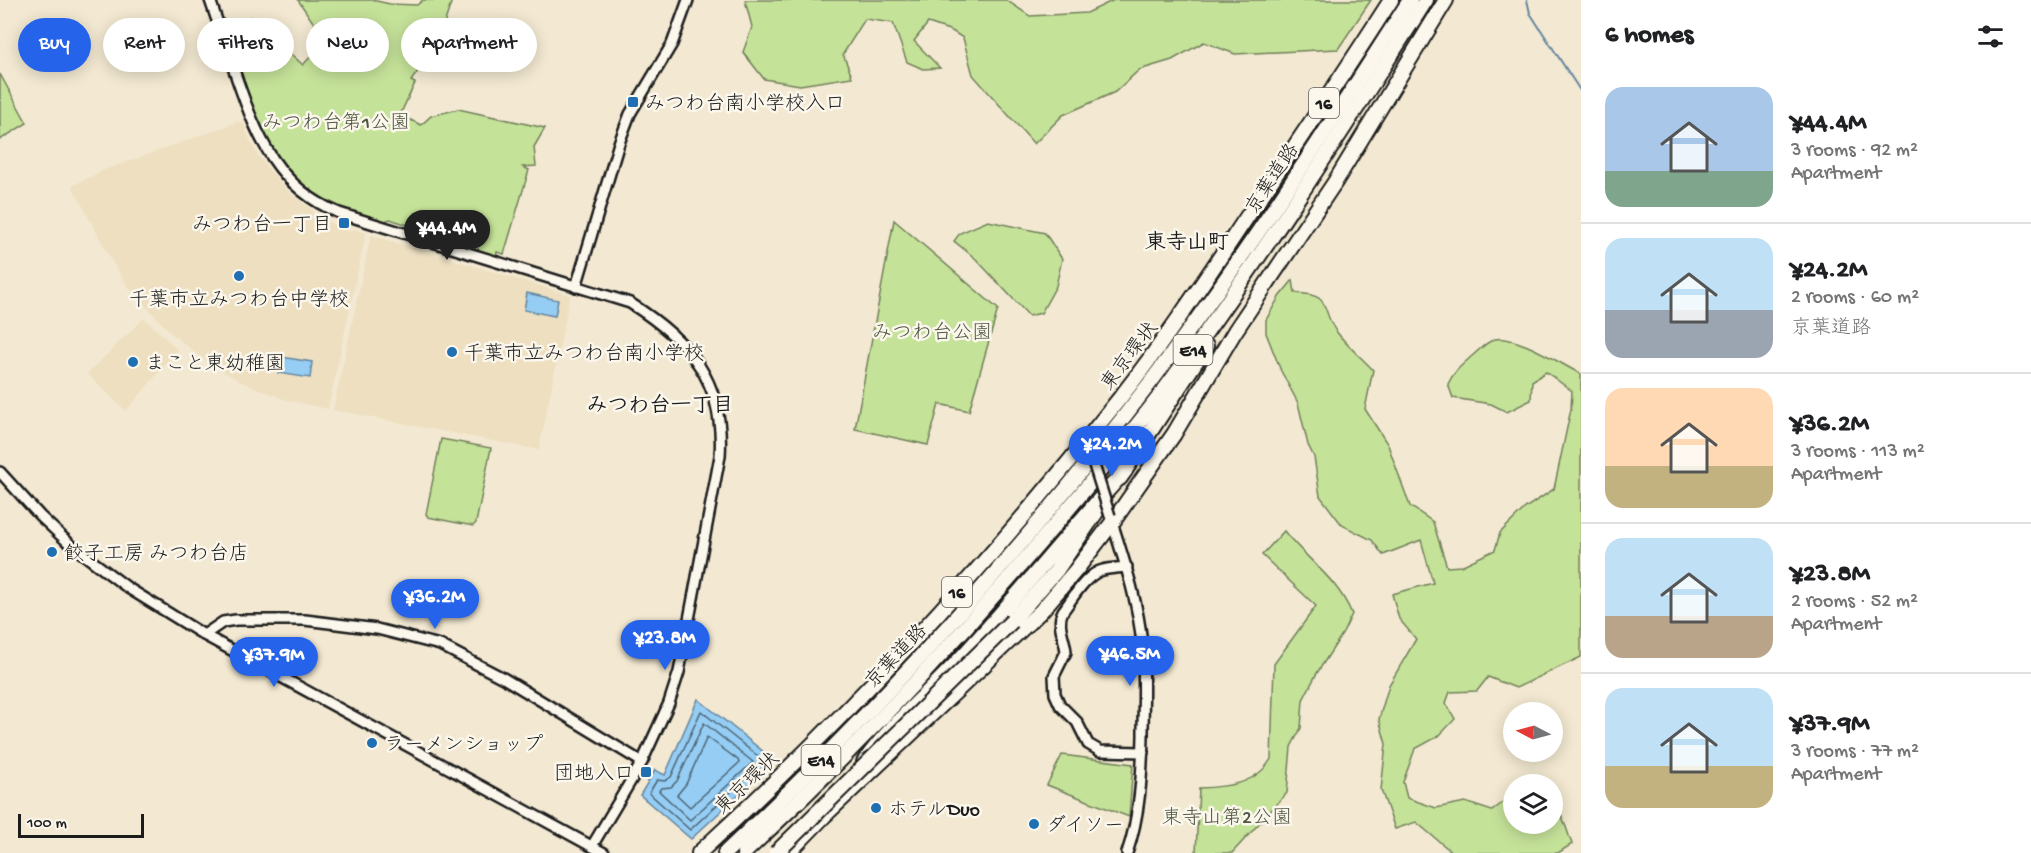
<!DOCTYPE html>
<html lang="en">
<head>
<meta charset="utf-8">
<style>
	:root { --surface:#fff; --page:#f2f2f2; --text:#202124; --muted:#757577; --line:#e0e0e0; --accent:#2563eb }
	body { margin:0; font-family:"Gochi Hand","Klee One",sans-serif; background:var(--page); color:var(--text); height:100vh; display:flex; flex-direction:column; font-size:22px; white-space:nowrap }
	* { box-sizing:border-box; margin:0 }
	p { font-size:20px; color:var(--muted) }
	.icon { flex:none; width:33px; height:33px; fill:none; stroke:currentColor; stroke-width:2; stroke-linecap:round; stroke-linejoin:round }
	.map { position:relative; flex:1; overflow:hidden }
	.details { display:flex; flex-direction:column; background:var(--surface); width:450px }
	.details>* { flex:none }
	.top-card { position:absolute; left:18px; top:18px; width:570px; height:54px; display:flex; gap:12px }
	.needle { width:39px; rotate:276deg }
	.buttons { position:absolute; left:1503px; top:702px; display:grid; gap:12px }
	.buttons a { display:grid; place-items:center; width:60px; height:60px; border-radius:50%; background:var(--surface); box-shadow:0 3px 15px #0003; font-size:30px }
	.scale { position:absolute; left:18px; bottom:15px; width:126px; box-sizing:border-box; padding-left:6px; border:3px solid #1c1c1c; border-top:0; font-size:16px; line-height:21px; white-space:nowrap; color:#1c1c1c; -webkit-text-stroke:4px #fbf7ec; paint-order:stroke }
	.price { position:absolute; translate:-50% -51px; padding:0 14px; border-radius:21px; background:var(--accent); color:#fff; font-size:20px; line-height:39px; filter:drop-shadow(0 2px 3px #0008) }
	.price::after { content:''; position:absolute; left:50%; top:36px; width:18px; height:14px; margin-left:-9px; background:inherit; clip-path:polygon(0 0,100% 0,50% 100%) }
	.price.on { background:#222; color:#fff }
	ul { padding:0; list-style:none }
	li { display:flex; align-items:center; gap:18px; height:150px; padding:0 24px }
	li+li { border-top:2px solid var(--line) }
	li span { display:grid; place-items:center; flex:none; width:168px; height:120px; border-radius:18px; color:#555 }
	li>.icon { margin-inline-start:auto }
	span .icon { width:72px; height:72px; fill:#fffc; stroke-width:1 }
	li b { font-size:26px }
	h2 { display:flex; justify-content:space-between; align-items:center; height:72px; padding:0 24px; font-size:26px }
	.tag { padding:0 21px; border-radius:27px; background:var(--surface); box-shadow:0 3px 15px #0003; font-size:21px; line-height:54px }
	.tag.on { background:var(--accent); color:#fff }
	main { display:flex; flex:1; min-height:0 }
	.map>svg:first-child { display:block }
	.built { fill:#eddfc0 }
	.green { fill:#c5e299; stroke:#707f5a; stroke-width:1.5 }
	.water { fill:#95cdf4; stroke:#65869e; stroke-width:1.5 }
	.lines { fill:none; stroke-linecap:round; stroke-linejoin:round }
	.shore { stroke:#4c6372; stroke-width:1.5 }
	.stream { stroke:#65869e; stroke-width:2 }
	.minor-casing { stroke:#1c1c1c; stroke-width:14 }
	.highway-casing { stroke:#1c1c1c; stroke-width:18 }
	.minor { stroke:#fbf7ec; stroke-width:9 }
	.highway { stroke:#fbf7ec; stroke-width:14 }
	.minor-bridge-casing { stroke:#1c1c1c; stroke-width:14; stroke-linecap:butt }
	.highway-bridge-casing { stroke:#1c1c1c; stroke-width:18; stroke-linecap:butt }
	.minor-bridge { stroke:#fbf7ec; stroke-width:9 }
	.highway-bridge { stroke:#fbf7ec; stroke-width:14 }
	.poi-dot { fill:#1f6fb2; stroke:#fbf7ec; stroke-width:2 }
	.labels { text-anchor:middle; stroke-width:5; stroke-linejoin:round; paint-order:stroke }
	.shield { fill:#fbf7ec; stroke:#5f5e5a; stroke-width:1.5 }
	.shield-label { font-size:18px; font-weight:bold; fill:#1c1c1c }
	.poi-label { font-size:20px; fill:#1c1c1c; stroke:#fbf7ec; text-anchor:start }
	.park-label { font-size:20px; fill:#4f5742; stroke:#fbf7ec }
	.street-label { font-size:20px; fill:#1c1c1c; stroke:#fbf7ec }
	.neighbourhood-label { font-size:21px; font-weight:bold; fill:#1c1c1c; stroke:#fbf7ec }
</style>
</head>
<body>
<main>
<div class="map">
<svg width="1581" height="853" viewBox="0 0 1581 853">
	<rect width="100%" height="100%" fill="#f3e9d2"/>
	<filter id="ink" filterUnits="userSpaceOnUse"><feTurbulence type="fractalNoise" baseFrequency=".0167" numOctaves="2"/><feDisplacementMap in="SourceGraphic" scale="12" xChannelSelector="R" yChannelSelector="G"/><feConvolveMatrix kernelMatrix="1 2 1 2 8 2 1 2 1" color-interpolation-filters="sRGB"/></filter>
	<g filter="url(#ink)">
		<g class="built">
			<path d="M238,122L245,124L246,132L257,154L271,172L291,194L313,210L314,215L347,231L354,229L366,233L328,409L286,400L239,381L198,355L172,334L129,288L114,265L72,186L104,170Z"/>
			<path d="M371,235L570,295L539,450L333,410Z"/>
			<path d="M144,318L178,350L126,411L87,374Z"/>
		</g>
		<g class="green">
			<path d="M298,0H372L390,4L417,5L423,0H452L438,43L411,81L415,83L400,115L421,125L431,116L458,109L545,128L534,147L536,166L523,167L529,170L504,254L497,252L496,257L420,232L408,225L390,219L379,223L329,204L290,176L260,133L238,63L239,56L228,24L250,17L303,65L322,44L317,28Z"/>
			<path d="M745,0H1006L1030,16L1087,13L1114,0H1371L1338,49L1235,54L1204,42L1172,60L1139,70L1115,92L1063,115L1034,144L973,75L963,38L952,31L928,23L914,41L940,68L923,69L907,62L893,23L865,19L843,54L852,77L800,85L764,79L743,52L752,27Z"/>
			<path d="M0,74L27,123L0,140Z"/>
			<path d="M894,220L998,309L969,411L939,404L928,445L855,429Z"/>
			<path d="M988,221L1045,233L1062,259L1056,286L1041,313L1029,316L976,259L954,241L960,233Z"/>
			<path d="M1293,280L1295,293C1334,295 1319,307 1336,331C1346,345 1361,357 1373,370L1365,409L1388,445L1410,506L1433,522L1447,567L1461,566L1495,550L1500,533L1525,508L1554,489L1571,409L1572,391L1546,372L1532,381L1531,400L1507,412L1491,404L1453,398L1448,384C1454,371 1462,365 1472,356C1479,350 1486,342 1495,339C1515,334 1561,364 1581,374V657L1516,688L1488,677L1477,691L1450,692L1446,703L1455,719L1439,736L1415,749L1403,782L1407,798L1436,808L1465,802L1492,811L1506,800L1513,809L1514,824H1552L1553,803L1562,816L1572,844L1558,853H1453L1416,822L1395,829L1381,790L1386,744L1379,719L1389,685L1416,639L1399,619L1392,594L1433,583L1421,540L1383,555L1372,540L1342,525L1320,496L1314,457L1308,445L1298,403L1281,371L1266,333V320L1279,297Z"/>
			<path d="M441,439L491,448L476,523L473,526L428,517L426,514Z"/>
			<path d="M1284,531C1308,561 1337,578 1352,614L1343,633L1317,673L1303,700L1301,728L1291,747L1287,793L1232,853H1196L1199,788C1226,787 1256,785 1271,759L1274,664L1316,606L1262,555Z"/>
			<path d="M1062,755L1133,764L1129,817L1047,785Z"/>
		</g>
		<g class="water">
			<path d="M527,293L558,300L555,316L524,310Z"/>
			<path d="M281,357L312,362L310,378L278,373Z"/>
			<path d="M698,699L775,761L691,839L640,795L655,770L665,775Z"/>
		</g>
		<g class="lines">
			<g class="shore">
				<path d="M701,711L764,761L690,830L649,793L657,780L665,781L671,777Z"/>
				<path d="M704,723L753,762L690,820L659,791L661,788L671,787L677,781Z"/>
				<path d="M707,737L738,760L739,763L690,807L677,795L686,784Z"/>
			</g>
			<path class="stream" d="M1527,0L1530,13L1581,92"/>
			<defs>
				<g id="minor">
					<path d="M210,0C219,26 228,52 237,79C257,137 278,188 339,213L630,303C690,341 725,382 720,456L679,672L669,703L642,762L592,846"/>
					<path d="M576,287L619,143L630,114L672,44L688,0"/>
					<path d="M0,472L40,516L71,545L128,588L204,635L604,853"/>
					<path d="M1111,519C1124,560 1138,601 1142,644C1145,674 1143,705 1143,736C1142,775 1140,815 1127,853"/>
					<path d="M1127,567C1119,568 1110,568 1103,570C1086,574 1073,598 1063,611C1056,624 1065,638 1066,652L1054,676L1055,694L1060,705L1077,722L1088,744L1100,751L1143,752"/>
					<path d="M204,635L223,622L236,620H305L377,629L440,645L505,679L642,762"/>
				</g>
				<g id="highway">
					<path d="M1120,478L1206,346"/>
					<path d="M1012,621L1056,571L1097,511"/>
					<path d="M864,762C891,724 930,692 961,658C1017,597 1069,532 1125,471"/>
					<path d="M699,853C852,713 992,561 1120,398C1168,337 1210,272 1253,208C1300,139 1346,70 1391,0"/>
					<path d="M725,853C879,709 1022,551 1150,383C1243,260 1327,130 1410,0"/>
					<path d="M744,853C838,766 927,673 1011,576C1063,516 1114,456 1162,393C1256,266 1341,133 1426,0"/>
					<path d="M788,853L824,816L1041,611L1076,570L1112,523L1174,434L1235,331L1335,182L1446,0"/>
				</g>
			</defs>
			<use href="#minor" class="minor-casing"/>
			<use href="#highway" class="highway-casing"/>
			<use href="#minor" class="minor"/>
			<use href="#highway" class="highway"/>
			<defs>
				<path id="minor-bridge" d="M1088,446L1110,516"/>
				<path id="highway-bridge" d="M776,853L1012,621"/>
			</defs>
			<use href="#minor-bridge" class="minor-bridge-casing"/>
			<use href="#highway-bridge" class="highway-bridge-casing"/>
			<use href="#minor-bridge" class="minor-bridge"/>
			<use href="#highway-bridge" class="highway-bridge"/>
		</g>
	</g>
	<g class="poi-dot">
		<rect x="627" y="96" width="12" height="12" rx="3"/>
		<rect x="338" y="217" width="12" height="12" rx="3"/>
		<circle cx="239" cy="276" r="6"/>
		<circle cx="452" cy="352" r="6"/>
		<circle cx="133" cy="362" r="6"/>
		<circle cx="52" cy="552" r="6"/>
		<circle cx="372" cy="743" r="6"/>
		<rect x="640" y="766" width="12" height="12" rx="3"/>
		<circle cx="876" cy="808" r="6"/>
		<circle cx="1034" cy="824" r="6"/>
	</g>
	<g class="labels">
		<g class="shield">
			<rect x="1309" y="88" width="30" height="30" rx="4.5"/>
			<rect x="1173.5" y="335" width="39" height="30" rx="4.5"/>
			<rect x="942" y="577" width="30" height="30" rx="4.5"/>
			<rect x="801.5" y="745" width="39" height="30" rx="4.5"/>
		</g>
		<g class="shield-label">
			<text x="1324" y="109">16</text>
			<text x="1193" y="356">E14</text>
			<text x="957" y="598">16</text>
			<text x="821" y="766">E14</text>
		</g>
		<g class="poi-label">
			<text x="645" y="109">みつわ台南小学校入口</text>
			<text x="332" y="230" text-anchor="end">みつわ台一丁目</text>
			<text x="239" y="305" text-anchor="middle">千葉市立みつわ台中学校</text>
			<text x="464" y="359">千葉市立みつわ台南小学校</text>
			<text x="145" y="369">まこと東幼稚園</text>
			<text x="64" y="559">餃子工房 みつわ台店</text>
			<text x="384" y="750">ラーメンショップ</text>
			<text x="634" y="779" text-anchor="end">団地入口</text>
			<text x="888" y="815">ホテルDuo</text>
			<text x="1046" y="831">ダイソー</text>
		</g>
		<g class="park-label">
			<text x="336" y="128">みつわ台第1公園</text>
			<text x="932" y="338">みつわ台公園</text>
			<text x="1227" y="823">東寺山第2公園</text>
		</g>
		<g class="street-label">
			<text transform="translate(1271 178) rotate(-57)" y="7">京葉道路</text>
			<text transform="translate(1128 355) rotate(-53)" y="7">東京環状</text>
			<text transform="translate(895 655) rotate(-47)" y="7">京葉道路</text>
			<text transform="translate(746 782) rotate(-44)" y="7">東京環状</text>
		</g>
		<g class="neighbourhood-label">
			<text x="1187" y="248">東寺山町</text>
			<text x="660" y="411">みつわ台一丁目</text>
		</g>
	</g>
</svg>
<div class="buttons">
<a><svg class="needle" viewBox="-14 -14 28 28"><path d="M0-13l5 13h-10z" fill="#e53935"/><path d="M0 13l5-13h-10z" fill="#757577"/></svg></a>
<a><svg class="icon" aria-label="layers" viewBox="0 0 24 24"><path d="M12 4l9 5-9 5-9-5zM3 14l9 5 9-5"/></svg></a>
</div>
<div class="scale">100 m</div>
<b class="price on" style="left:447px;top:261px">¥44.4M</b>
<b class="price" style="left:1112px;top:477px">¥24.2M</b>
<b class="price" style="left:435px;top:630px">¥36.2M</b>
<b class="price" style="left:665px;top:671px">¥23.8M</b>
<b class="price" style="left:1130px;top:687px">¥46.5M</b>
<b class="price" style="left:274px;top:688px">¥37.9M</b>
<div class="top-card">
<a class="tag on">Buy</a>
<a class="tag">Rent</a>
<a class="tag">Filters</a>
<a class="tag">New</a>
<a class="tag">Apartment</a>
</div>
</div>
<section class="details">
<h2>6 homes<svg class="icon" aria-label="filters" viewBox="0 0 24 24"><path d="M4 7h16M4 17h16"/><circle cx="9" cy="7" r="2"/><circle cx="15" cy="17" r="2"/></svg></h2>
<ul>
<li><span style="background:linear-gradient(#a9c7e8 70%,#7fa58c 0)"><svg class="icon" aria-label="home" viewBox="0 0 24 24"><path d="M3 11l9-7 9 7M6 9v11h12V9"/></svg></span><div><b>¥44.4M</b><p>3 rooms · 92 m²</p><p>Apartment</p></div></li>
<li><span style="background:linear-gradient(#bfe0f5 60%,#9aa5b1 0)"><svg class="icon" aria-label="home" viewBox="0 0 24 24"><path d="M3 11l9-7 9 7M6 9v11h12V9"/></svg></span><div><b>¥24.2M</b><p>2 rooms · 60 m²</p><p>京葉道路</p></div></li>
<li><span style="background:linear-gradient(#ffd9b3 65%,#c2b280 0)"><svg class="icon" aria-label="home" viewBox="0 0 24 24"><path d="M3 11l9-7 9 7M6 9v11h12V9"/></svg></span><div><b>¥36.2M</b><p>3 rooms · 113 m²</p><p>Apartment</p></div></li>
<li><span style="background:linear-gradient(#bfe0f5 65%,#b9a48a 0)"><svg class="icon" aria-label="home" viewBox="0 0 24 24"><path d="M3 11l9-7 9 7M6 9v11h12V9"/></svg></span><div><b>¥23.8M</b><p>2 rooms · 52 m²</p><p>Apartment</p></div></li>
<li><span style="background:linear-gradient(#bfe0f5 65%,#c2b280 0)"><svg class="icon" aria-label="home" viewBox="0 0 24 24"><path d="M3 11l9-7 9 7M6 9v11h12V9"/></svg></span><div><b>¥37.9M</b><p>3 rooms · 77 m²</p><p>Apartment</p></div></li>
</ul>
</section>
</main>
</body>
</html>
